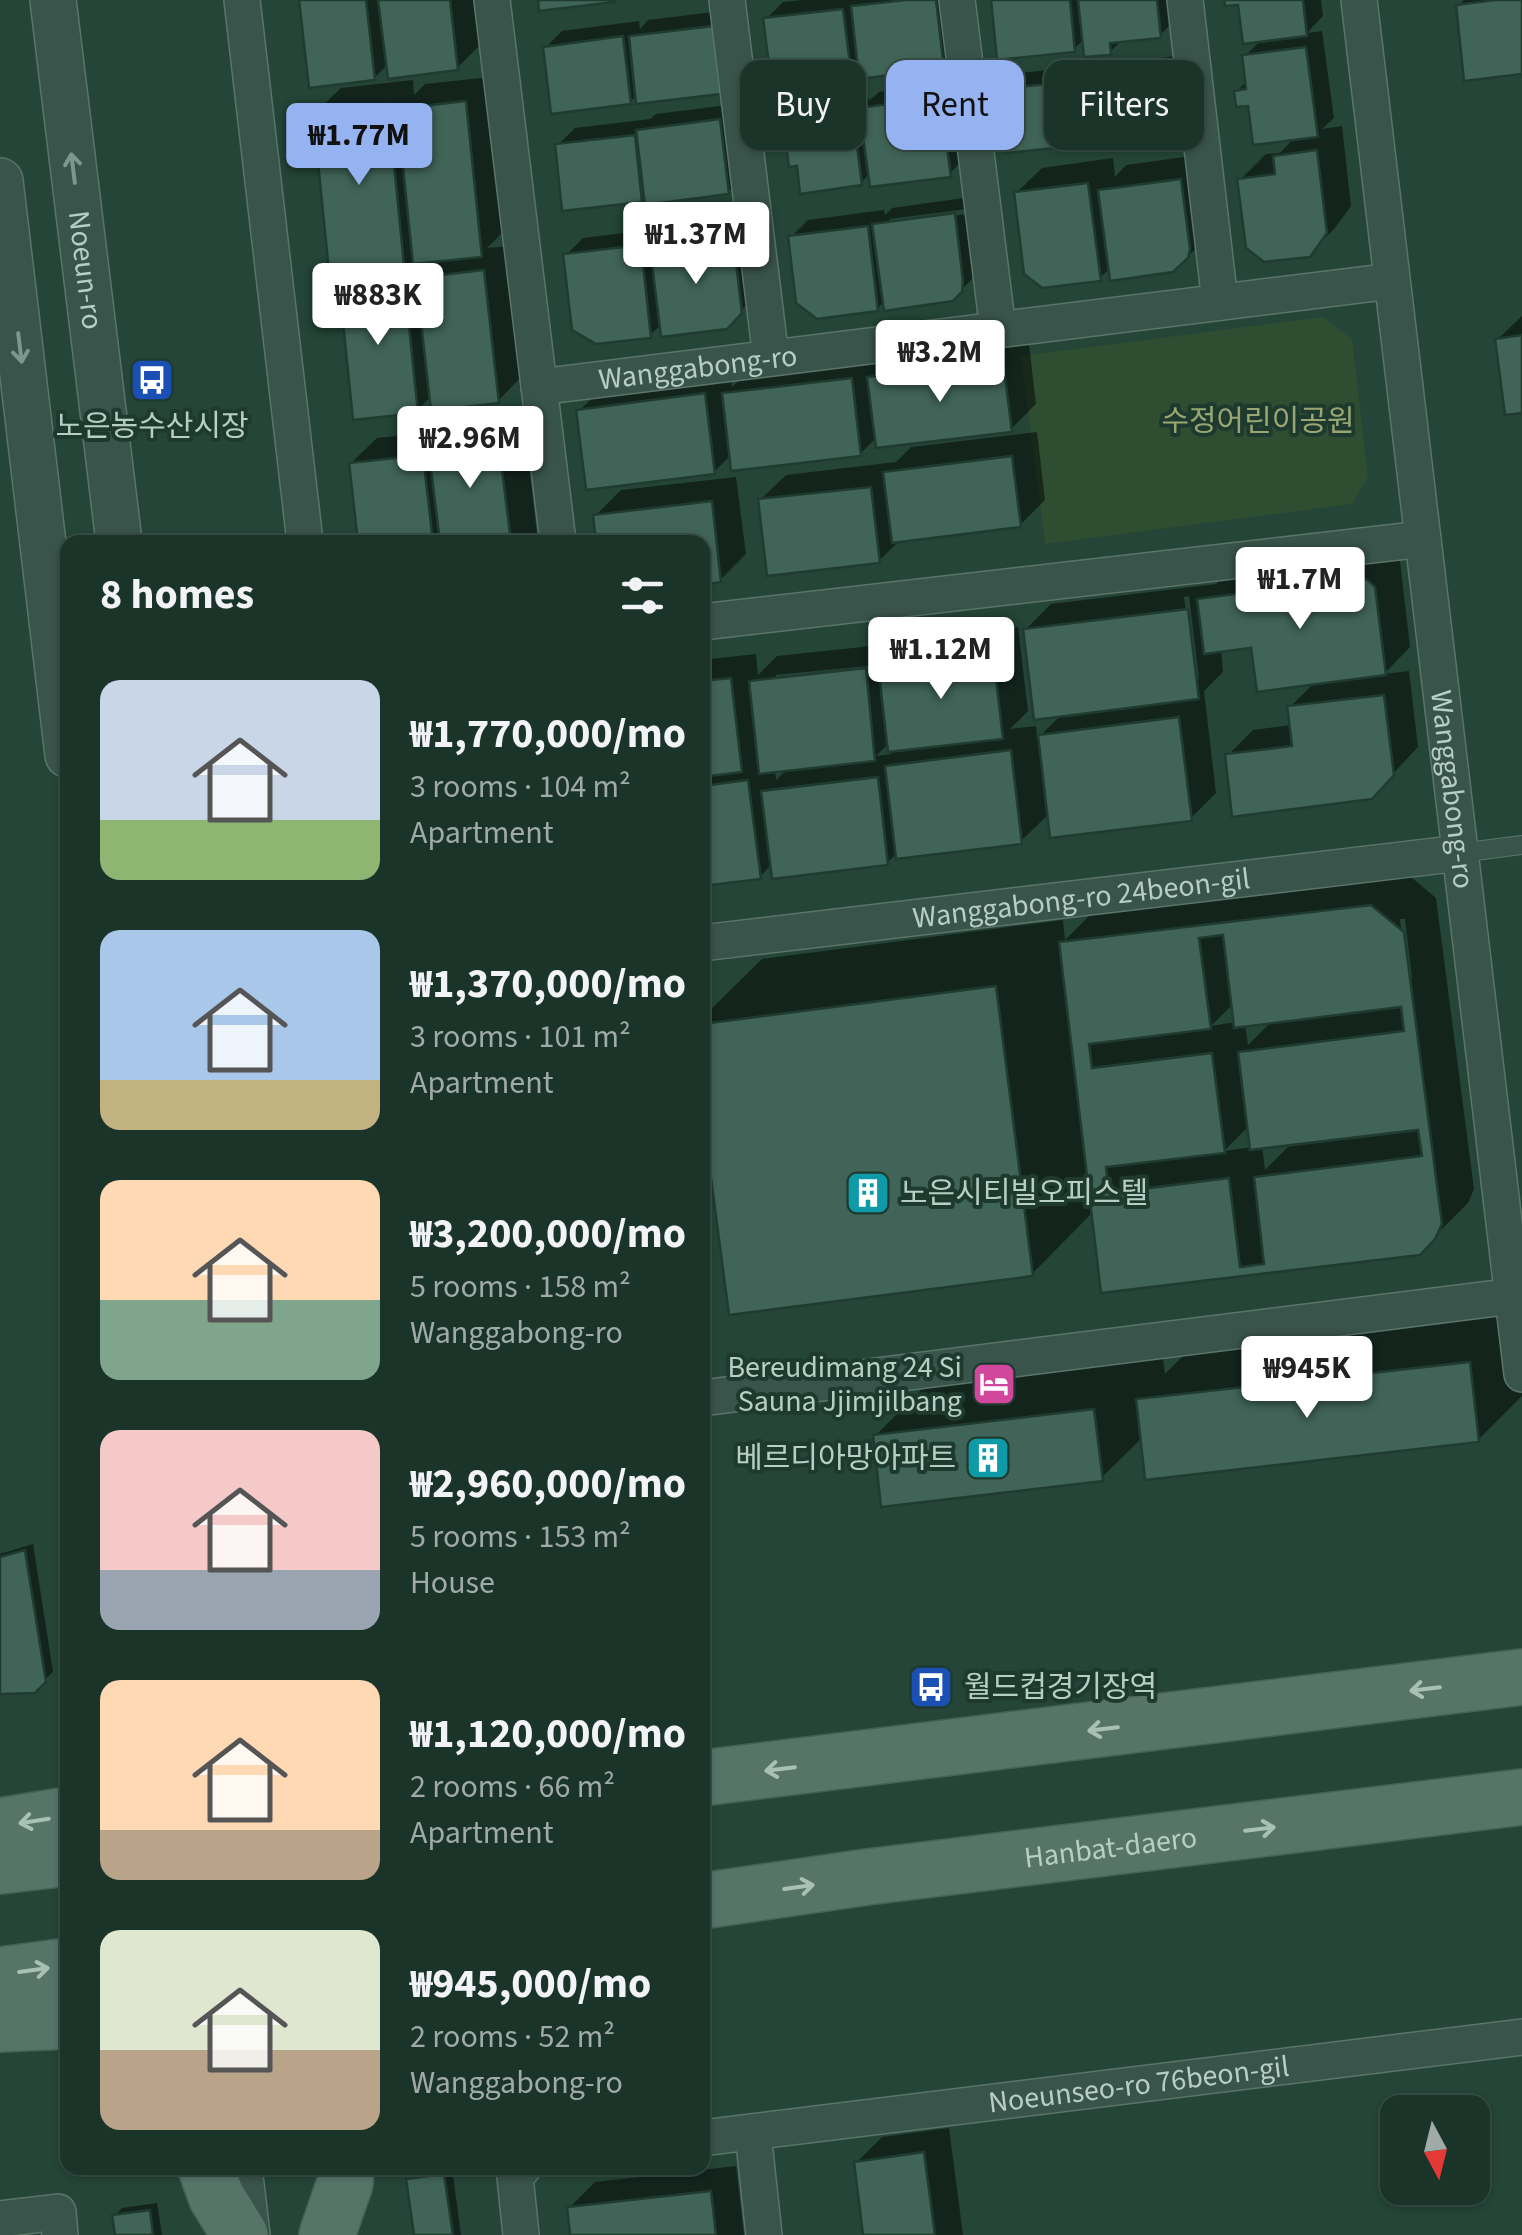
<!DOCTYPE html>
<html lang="en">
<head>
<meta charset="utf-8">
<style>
	:root { --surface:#1b342a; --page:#243c32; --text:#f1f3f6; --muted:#a0aaa8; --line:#394f47; --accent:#95b2f1 }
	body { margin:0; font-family:"Source Sans 3","Noto Sans KR",sans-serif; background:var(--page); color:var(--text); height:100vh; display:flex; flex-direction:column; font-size:38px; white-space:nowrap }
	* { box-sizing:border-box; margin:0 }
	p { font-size:32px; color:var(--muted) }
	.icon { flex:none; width:55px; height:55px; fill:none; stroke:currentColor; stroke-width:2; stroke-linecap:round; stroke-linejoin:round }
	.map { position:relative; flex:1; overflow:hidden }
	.sheet { position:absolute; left:60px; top:535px; width:650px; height:1640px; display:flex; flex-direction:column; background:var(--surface); border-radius:20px; box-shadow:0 2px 8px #0004,0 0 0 2px var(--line) }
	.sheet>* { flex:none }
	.banner { position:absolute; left:740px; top:60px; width:630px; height:90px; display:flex; gap:20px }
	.needle { width:65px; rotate:173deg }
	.tools { position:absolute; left:1380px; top:2095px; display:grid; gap:20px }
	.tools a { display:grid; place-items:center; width:110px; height:110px; border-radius:20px; background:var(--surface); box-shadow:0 2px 8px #0004,0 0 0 2px var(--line); font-size:50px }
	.price { position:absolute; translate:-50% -85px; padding:0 22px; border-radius:10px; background:#fff; color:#222; font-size:32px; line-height:65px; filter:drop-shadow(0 2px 5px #0008) }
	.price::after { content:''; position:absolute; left:50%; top:60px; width:30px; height:22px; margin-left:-15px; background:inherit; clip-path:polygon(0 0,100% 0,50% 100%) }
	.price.active { background:var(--accent); color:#111 }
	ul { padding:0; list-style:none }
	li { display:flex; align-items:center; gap:30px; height:250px; padding:0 40px }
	li span { display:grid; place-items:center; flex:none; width:280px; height:200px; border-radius:20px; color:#555 }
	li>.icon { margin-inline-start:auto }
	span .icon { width:120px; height:120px; fill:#fffc; stroke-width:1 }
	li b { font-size:42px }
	h2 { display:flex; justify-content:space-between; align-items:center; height:120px; padding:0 40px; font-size:42px }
	.chip { padding:0 35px; border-radius:20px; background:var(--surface); box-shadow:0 2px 8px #0004,0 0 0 2px var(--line); font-size:35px; line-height:90px }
	.chip.active { background:var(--accent); color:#111 }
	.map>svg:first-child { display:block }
	.green { fill:#2f4d30 }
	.shadow { fill:#0007; fill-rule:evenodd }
	.building { fill:#406457; stroke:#203c31; stroke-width:2.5; fill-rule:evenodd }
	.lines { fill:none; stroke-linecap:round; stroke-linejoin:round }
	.service-casing { stroke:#5b756a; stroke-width:20 }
	.minor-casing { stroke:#5b756a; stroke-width:38 }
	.tertiary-casing { stroke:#5b756a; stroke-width:48 }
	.primary-casing { stroke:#466156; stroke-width:58 }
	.service { stroke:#39544a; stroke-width:18 }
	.minor { stroke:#39544a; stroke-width:35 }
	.tertiary { stroke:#39544a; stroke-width:45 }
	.primary { stroke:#577469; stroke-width:55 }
	.oneway { stroke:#7e978e }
	.oneway2 { stroke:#a9c0b7 }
	.labels { text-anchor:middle; stroke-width:8; stroke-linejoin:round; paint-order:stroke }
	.street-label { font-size:30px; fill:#b7cec5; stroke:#1e3a2f }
	.park-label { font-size:30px; fill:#98a672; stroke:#1e3a2f }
	.poi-label { font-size:30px; fill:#b7cec5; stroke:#1e3a2f; text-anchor:start }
</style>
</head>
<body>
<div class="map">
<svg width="1522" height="2235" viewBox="0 0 1522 2235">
	<rect width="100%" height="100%" fill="#244538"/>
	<path class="green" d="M1323,317L1352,339L1368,477L1352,504L1045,544L1021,356Z"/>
	<g class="shadow">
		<path d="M302,0H478L483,42L457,68L389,63L374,78Z"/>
		<path d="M802,0H954L960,49L943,66L860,68L851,77L766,19L783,2Z"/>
		<path d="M994,0H1175L1177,18L1160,35L1123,39L1110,52L1084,39L1074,49Z"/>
		<path d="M1227,0H1321L1323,16L1307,33L1322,31L1334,118L1322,129L1342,126L1351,206L1335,228L1308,255L1240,180L1266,154L1280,153L1295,137L1236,92L1248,80L1245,56L1262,39L1240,2Z"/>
		<path d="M1464,0H1522V72L1458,6Z"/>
		<path d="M730,10L737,75L638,94L630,102L545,48L562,31L639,21L640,29L648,20Z"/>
		<path d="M1184,55L1191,115L1174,132H1093L1082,143L1003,90L1020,73L1093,65L1094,75L1104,65Z"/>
		<path d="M490,77L506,229L487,248L509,246L523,375L498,401L431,396L417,411L341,285L360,267L315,113L341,88L413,80L414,95L425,84Z"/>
		<path d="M957,81L966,157L949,174L870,173L861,183L799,163L786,124L803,107L869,98V101L879,92Z"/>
		<path d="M736,104L745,175L728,192L647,194L641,200L558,145L575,128L650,119L656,114Z"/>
		<path d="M1206,154L1208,237L1181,263L1111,267L1100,278L1016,193L1042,168L1113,158L1115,177L1126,165Z"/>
		<path d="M971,197L978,273L952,299L885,301L877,309L791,237L808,220L884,210L885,215L892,208ZM967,209V214L890,224V219Z"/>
		<path d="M758,214L766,285L726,326L662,324L650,335L566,255L583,238L657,229L658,244L678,224Z"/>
		<path d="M1522,316V410L1498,339Z"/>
		<path d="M1028,336L1036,404L1011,429L877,437L860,454H732L714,472L579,411L605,385L730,369L732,387L751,368L877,354L879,369L896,352Z"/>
		<path d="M523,413L538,542H360L351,463L377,438L446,431L456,420Z"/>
		<path d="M1037,432L1045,500L1020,525L900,540L879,561L760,500L786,475L896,462L911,447Z"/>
		<path d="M736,477L746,554L720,580L702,542H598L595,516L621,490Z"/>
		<path d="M1394,556L1400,561L1410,647L1384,674L1409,671L1418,747L1371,797L1228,755L1253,730L1292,725L1290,707L1315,682L1254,645L1221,649L1223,672L1204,691L1216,793L1191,818L1050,813L1021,841L898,852L887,863L772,864L760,877L702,884V660L756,654L758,675L777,656L890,644L892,655L906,640L1018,627L1028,711L1010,729L1036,726L1037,739L1062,714L1025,630L1051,604L1216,584L1226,574ZM1189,596L1199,679H1194L1184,597ZM878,665V670L776,680V675ZM889,743L891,754L876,756ZM788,768L776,780L775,769Z"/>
		<path d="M1405,872L1436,898L1474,1189L1468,1203L1419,1252L1104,1290L1094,1211L1032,1274L702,1090V1018L762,959L1063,920L1065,940L1095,910ZM1400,919H1405L1412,978H1407ZM1234,1003L1236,1022L1211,1026ZM1273,1020L1248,1045L1245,1024ZM1250,1125L1253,1147L1224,1151ZM1292,1143L1265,1170L1262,1146Z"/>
		<path d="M1522,1297V1396L1478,1440L1143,1437L1101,1478L875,1436L943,1368L1161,1343L1165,1374L1206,1333Z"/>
		<path d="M33,1544L53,1672L34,1690L0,1692V1554Z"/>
		<path d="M949,2128L963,2235H865L856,2163L882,2137Z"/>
		<path d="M736,2166L744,2235H572L569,2208L595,2182Z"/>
		<path d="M452,2168L461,2235H416L409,2180L417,2172Z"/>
		<path d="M157,2203L162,2235H117L115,2216L122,2208Z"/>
	</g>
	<g class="building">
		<path d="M299,0H366L375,80L309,88Z"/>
		<path d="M378,0H450L458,70L388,79Z"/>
		<path d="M538,0H614V2L539,11Z"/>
		<path d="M906,0H936L944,68L859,79L851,6Z"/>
		<path d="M991,0H1070L1075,52L997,60Z"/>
		<path d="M1078,0H1157L1161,38L1110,43L1111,55L1084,57Z"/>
		<path d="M1224,0H1303L1307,36L1243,44L1238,5L1225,6Z"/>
		<path d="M1495,0H1522V74L1464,81L1456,5Z"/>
		<path d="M843,9L852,80L772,89L763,18Z"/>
		<path d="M713,26L721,94L636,104L629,36Z"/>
		<path d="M623,36L631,104L551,114L543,47Z"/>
		<path d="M1306,47L1318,137L1253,145L1248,106L1236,107L1234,91L1246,89L1242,55Z"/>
		<path d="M1168,70L1175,135L1092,144L1085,81Z"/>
		<path d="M1077,81L1083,145L1007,153L1000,89Z"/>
		<path d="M940,97L951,177L870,187L859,108Z"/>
		<path d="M466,101L482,257L413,264L397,109Z"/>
		<path d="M388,104L404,265L329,272L313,112Z"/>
		<path d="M853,114L862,185L800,194L797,166L789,167L783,123Z"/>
		<path d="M720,119L729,194L645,205L636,130Z"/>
		<path d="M635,135L642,202L562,211L555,144Z"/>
		<path d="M1317,150L1327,233L1310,257L1264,262L1246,248L1237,179L1275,174L1273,156Z"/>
		<path d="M1181,179L1190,249L1188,258L1173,272L1110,281L1098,190Z"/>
		<path d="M1088,183L1101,281L1042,288L1024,274L1014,192Z"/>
		<path d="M955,213L963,281L962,292L953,301L884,311L872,224Z"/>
		<path d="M868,226L878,311L817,319L796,303L788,236Z"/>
		<path d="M733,238L742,313L727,329L661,337L650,248Z"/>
		<path d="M641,245L651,338L596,344L572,330L563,254Z"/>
		<path d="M484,270L499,403L431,411L416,278Z"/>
		<path d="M404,277L418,413L353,420L339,284Z"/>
		<path d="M1522,335V413L1505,415L1495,339Z"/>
		<path d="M1003,361L1012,432L876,448L867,377Z"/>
		<path d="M852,378L861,456L731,471L722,393Z"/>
		<path d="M705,393L715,474L586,490L576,410Z"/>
		<path d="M498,437L511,542H440L428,445Z"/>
		<path d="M423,455L433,542H358L349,463Z"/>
		<path d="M1012,456L1021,527L892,543L883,472Z"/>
		<path d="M871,487L880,563L767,576L758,499Z"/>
		<path d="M712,501L721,582L702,585V542H596L593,515Z"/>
		<path d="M1358,578L1368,580L1375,587L1386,675L1257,692L1251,648L1204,654L1197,599Z"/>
		<path d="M1188,609L1199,699L1034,720L1023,629Z"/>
		<path d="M993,651L1003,739L888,752L878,665Z"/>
		<path d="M866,668L875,761L759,774L749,681Z"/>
		<path d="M731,678L742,772L702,777V681Z"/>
		<path d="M1384,695L1394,775L1372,799L1232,817L1225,754L1292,746L1287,706Z"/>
		<path d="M1179,717L1192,821L1050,838L1038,735Z"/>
		<path d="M1011,750L1022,844L896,859L885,766Z"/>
		<path d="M878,777L888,865L772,879L761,791Z"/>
		<path d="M748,780L761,879L702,886V786Z"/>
		<path d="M1371,905L1404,932L1442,1224L1435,1239L1420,1255L1101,1293L1059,942ZM1223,935L1234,1028L1401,1007L1404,1031L1238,1052L1250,1150L1418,1130L1422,1156L1254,1177L1264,1264L1240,1267L1229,1178L1109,1193L1106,1167L1225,1153L1212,1053L1092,1068L1089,1044L1211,1029L1199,938Z"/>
		<path d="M996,986L1033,1276L729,1315L702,1110V1024Z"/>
		<path d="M1470,1362L1479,1442L1145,1480L1136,1399Z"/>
		<path d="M1094,1409L1103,1481L881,1507L873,1435Z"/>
		<path d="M25,1550L46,1682L35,1693L0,1694V1557Z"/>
		<path d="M924,2152L935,2235H863L854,2162Z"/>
		<path d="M444,2174L453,2235H414L406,2179Z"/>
		<path d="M711,2191L716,2235H570L567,2207Z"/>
		<path d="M150,2210L153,2235H115L112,2215Z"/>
	</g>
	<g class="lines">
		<defs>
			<path id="service" d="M1460,853L1522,845"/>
			<g id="minor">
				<path d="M242,0L305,542"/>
				<path d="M492,0L558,542"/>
				<path d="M727,0L771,358"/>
				<path d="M957,0L998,330"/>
				<path d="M1185,0L1220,302"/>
				<path id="s1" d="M1359,0L1522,1374"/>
				<path id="s2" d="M539,387L1392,281"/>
				<path d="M702,622L1423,539"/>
				<path id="s3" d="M702,943L1460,853"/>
				<path d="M702,1398L1513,1296"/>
				<path d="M753,2133L764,2235"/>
				<path id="s4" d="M702,2138L1522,2037"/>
				<path d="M0,2219L58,2212L60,2235"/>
				<path d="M521,2235L515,2177L523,2168"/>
			</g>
			<g id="tertiary">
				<path id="s5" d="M53,0L119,542"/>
				<path d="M0,181L68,755"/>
				<path d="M239,2168L247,2235"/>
			</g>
			<g id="primary">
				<path d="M702,1778L1522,1677"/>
				<path d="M0,1826L68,1815"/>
				<path d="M0,1866L68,1858"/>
				<path id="s6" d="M702,1901L867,1877L1522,1797"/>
				<path d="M0,1975L68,1966"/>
				<path d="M0,2024L68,2021"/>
				<path d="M206,2168L216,2196L240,2235"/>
				<path d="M327,2235L345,2183L346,2168"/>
			</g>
		</defs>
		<use href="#service" class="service-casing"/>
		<use href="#minor" class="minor-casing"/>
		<use href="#tertiary" class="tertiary-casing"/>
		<use href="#primary" class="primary-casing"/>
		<use href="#service" class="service"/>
		<use href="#minor" class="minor"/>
		<use href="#tertiary" class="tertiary"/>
		<use href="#primary" class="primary"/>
	</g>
	<defs><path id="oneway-shaft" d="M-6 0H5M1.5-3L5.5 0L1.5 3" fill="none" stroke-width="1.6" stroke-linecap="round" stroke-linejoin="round" transform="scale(2.5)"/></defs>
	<g class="oneway">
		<use href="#oneway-shaft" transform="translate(73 168) rotate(-97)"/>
		<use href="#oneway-shaft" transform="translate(20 348) rotate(83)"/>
	</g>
	<g class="oneway2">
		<use href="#oneway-shaft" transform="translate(1425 1689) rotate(173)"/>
		<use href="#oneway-shaft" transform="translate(1103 1729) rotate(173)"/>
		<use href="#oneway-shaft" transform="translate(780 1769) rotate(173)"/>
		<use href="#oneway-shaft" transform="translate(34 1821) rotate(171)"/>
		<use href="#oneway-shaft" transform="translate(1260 1829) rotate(-7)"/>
		<use href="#oneway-shaft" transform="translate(799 1887) rotate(-8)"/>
		<use href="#oneway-shaft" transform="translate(34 1970) rotate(-8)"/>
	</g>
	<defs>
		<symbol id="bus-square" viewBox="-11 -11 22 22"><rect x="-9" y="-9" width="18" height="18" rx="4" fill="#1a4fb4" stroke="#1e3a2f"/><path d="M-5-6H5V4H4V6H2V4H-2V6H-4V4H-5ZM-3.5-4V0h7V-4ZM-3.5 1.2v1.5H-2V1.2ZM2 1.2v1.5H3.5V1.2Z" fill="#fff"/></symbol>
		<symbol id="building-square" viewBox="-11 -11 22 22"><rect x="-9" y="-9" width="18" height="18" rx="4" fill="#0f9aa8" stroke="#1e3a2f"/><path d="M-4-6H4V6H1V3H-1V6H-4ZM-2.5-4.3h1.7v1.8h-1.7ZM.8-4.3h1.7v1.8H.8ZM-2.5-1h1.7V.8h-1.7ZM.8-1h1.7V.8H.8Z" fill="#fff"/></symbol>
		<symbol id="hotel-square" viewBox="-11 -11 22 22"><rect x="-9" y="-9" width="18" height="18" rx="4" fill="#d1479c" stroke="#1e3a2f"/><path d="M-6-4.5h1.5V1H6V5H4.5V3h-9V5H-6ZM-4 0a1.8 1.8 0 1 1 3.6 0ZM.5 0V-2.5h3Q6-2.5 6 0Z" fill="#fff"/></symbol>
	</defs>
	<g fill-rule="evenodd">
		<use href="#bus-square" x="127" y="355" width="50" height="50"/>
		<use href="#building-square" x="843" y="1168" width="50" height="50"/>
		<use href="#hotel-square" x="969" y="1359" width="50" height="50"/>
		<use href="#building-square" x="963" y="1433" width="50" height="50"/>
		<use href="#bus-square" x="906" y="1662" width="50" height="50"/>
	</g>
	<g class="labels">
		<g class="street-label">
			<text dy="10" stroke="none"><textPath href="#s5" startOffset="272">Noeun-ro</textPath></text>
			<text dy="10" stroke="none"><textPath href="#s2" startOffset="160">Wanggabong-ro</textPath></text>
			<text dy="10" stroke="none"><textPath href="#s1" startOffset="795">Wanggabong-ro</textPath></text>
			<text dy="10" stroke="none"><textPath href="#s3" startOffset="382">Wanggabong-ro 24beon-gil</textPath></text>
			<text dy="10" stroke="none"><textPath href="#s6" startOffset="412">Hanbat-daero</textPath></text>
			<text dy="10" stroke="none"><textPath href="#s4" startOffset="440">Noeunseo-ro 76beon-gil</textPath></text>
		</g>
		<g class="park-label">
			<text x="1258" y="431">수정어린이공원</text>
		</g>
		<g class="poi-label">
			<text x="152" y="436" text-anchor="middle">노은농수산시장</text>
			<text x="900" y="1203">노은시티빌오피스텔</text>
			<text x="962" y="1377" text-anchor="end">Bereudimang 24 Si<tspan x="962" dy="34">Sauna Jjimjilbang</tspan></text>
			<text x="956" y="1468" text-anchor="end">베르디아망아파트</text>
			<text x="964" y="1697">월드컵경기장역</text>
		</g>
	</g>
</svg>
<div class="tools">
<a><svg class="needle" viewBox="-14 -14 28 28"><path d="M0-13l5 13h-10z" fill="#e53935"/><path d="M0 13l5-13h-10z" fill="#a0aaa8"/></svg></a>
</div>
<b class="price active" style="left:359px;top:188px">₩1.77M</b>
<b class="price" style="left:696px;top:287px">₩1.37M</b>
<b class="price" style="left:378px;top:348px">₩883K</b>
<b class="price" style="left:940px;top:405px">₩3.2M</b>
<b class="price" style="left:470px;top:491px">₩2.96M</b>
<b class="price" style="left:1300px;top:632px">₩1.7M</b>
<b class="price" style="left:941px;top:702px">₩1.12M</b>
<b class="price" style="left:1307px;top:1421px">₩945K</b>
<div class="banner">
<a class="chip">Buy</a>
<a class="chip active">Rent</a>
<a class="chip">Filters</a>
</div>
<section class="sheet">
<h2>8 homes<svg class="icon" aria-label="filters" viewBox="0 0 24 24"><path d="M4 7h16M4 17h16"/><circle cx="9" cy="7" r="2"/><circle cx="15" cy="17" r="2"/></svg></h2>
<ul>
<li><span style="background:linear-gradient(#c9d6e8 70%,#8fb573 0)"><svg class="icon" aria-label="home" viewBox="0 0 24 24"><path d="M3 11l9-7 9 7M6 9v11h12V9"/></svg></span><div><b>₩1,770,000/mo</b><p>3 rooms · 104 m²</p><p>Apartment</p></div></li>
<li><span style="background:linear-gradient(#a9c7e8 75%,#c2b280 0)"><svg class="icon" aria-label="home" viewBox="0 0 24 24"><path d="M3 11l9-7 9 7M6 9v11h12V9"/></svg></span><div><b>₩1,370,000/mo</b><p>3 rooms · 101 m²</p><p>Apartment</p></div></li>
<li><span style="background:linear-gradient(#ffd9b3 60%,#7fa58c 0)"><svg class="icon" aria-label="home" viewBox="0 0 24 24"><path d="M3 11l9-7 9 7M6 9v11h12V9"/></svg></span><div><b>₩3,200,000/mo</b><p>5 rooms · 158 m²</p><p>Wanggabong-ro</p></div></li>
<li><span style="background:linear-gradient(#f6c9c9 70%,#9aa5b1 0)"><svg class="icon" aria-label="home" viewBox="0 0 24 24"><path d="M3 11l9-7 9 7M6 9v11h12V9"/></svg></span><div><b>₩2,960,000/mo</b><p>5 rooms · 153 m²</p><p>House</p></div></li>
<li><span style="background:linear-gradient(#ffd9b3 75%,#b9a48a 0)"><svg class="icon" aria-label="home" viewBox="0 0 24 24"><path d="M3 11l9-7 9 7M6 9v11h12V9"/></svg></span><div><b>₩1,120,000/mo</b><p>2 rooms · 66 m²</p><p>Apartment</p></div></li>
<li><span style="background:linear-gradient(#dfe7d0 60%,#b9a48a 0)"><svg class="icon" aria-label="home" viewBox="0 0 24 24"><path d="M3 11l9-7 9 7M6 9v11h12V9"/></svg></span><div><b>₩945,000/mo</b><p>2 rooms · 52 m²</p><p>Wanggabong-ro</p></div></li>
</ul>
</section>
</div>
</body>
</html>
